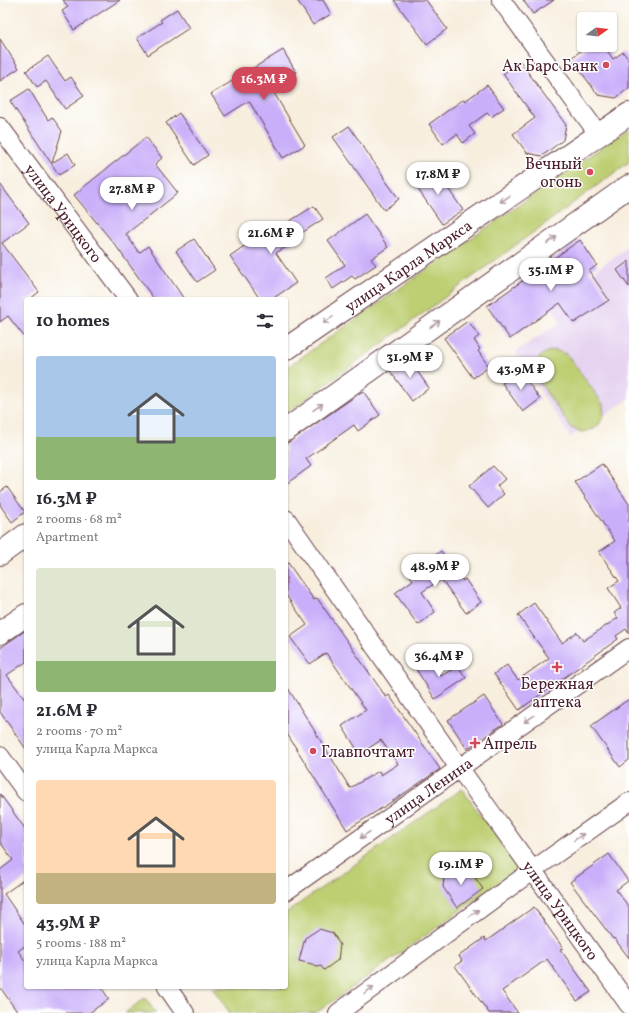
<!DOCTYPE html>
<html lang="en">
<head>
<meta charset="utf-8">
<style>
	:root { --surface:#fff; --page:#f7f7f7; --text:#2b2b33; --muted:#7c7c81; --accent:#d1495b }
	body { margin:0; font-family:Vollkorn,serif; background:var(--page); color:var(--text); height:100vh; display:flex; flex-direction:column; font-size:15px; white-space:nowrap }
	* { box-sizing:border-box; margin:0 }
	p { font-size:13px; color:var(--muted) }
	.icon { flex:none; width:22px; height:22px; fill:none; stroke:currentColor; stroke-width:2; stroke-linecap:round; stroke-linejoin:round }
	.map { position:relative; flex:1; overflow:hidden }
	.drawer { position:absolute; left:24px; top:297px; width:264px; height:692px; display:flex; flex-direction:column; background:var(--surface); border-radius:4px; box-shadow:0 1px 3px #0004 }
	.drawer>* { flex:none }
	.needle { width:26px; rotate:76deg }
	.controls { position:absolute; left:577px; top:12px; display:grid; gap:8px }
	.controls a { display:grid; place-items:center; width:40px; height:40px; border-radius:4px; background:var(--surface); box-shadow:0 1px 3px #0004; font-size:20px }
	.price { position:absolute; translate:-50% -34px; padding:0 9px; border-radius:14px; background:#fff; color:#222; font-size:13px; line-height:26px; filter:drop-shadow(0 1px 2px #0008) }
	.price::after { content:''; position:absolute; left:50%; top:24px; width:12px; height:9px; margin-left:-6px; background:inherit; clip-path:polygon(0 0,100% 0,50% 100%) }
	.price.current { background:var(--accent); color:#fff }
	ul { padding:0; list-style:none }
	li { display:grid; align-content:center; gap:8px; height:212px; padding:0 12px }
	li span { display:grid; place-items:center; height:124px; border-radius:4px; color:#555 }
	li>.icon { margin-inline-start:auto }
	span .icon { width:72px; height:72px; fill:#fffc; stroke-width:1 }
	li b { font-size:17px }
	h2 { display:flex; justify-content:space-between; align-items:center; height:48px; padding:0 12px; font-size:17px }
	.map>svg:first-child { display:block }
	.built { fill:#e5d3f0 }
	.green { fill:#bdcf72; stroke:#84774e }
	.building { fill:#c9aff9 }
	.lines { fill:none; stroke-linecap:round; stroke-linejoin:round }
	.minor-casing { stroke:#643e46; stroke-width:20 }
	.major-casing { stroke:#643e46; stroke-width:24 }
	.minor { stroke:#fff; stroke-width:18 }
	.major { stroke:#fff; stroke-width:22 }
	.oneway { stroke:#ae9aa0 }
	.poi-dot { fill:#d1495b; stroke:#fff; stroke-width:1.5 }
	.labels { text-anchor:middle; stroke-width:3; stroke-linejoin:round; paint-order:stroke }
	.poi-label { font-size:16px; fill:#4a1f2b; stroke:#fff; text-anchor:end }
	.street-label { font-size:16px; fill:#4a1f2b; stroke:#fff }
</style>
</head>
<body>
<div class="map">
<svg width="629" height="1013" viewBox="0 0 629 1013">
	<rect width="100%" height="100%" fill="#fff"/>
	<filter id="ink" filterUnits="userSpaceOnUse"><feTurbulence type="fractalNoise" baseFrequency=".025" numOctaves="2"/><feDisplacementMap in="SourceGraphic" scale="8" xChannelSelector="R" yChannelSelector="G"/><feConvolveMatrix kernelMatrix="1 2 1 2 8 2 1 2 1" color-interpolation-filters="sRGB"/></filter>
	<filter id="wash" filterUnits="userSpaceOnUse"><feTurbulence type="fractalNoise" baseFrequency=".012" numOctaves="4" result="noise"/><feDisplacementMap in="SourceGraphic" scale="16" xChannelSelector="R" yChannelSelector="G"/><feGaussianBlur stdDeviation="0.9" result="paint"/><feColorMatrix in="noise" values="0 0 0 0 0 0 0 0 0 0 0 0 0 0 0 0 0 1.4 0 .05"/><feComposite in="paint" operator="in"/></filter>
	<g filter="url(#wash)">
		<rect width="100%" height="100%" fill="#f7eede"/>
		<path class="built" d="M629,246V399L570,437L515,352L561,322L549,304Z"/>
		<g class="green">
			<path d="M629,128V162L286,414V368Z"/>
			<path d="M555,350L566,354L570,358L603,404L604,416L598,426L594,429L582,432L571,428L534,374C534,360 541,352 555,350Z"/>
			<path d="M462,789L519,869L316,1013H230L212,987H286V913Z"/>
			<path d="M145,998L156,1013H125Z"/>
		</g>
		<g id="blocks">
			<g class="building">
				<path d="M63,0H120L74,30L62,11L68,7Z"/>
				<path d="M297,0H323L331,14L313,25Z"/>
				<path d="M394,0H426L447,29L427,44Z"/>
				<path d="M523,0H554L533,14Z"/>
				<path d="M177,9L189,28L148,55L137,38L162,22L160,20Z"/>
				<path d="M0,39L19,68L0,81Z"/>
				<path d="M589,45H603L613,59L623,52L629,60V88L616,98L598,95L571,58Z"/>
				<path d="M283,50L296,72L271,88L305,145L283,158L249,101L225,116L211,94Z"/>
				<path d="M48,56L65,81L71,77L84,96L65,109L46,81L37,87L26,71Z"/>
				<path d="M520,61L566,125L563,140L542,156L527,153L513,134L535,118L503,74Z"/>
				<path d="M487,85L504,108L491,117L487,113L469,126L475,134L463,143L457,134L443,144L429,124L464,99L465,101Z"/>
				<path d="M29,89L48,120L52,117L62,131L52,163L68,153L75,165L59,175L10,101Z"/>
				<path d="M179,113L208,155L194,165L166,123Z"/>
				<path d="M349,126L384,177H383L399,199L384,210L333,137Z"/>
				<path d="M146,137L162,158L155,164L178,193L126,234L139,253L148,246L184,299H154L116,246L74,195Z"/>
				<path d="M433,167L463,210L442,224L413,182Z"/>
				<path d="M0,184L29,223L2,243L39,292L30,299H26V339L8,316L0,322Z"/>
				<path d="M314,206L323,219L291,240L293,243L276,253L296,283L272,299H260L230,256L250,242L243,231L256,223L264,235L280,224L282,226Z"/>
				<path d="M365,214L388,247L371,259L376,265L355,279L352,276L333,289L326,278L345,265L328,241Z"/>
				<path d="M194,239L215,270L197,282L176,251Z"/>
				<path d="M580,240L597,265L589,271L609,300L574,323L560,303L510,339L487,306Z"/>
				<path d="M629,261V287L617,270Z"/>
				<path d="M468,321L479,336L474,340L480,349L478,351L489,367L473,378L444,338Z"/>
				<path d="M408,358L429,388L412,401L390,371Z"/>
				<path d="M520,371L540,399L523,412L502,383Z"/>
				<path d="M363,391L380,415L358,431L354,425L306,459L311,466L286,484V444Z"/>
				<path d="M602,464L629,504V634L626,629L616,636L618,639L519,710L494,674L507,665L518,680L549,658L518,615L534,603L562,643L577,632L583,641L618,618L614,613L621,608L608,588L619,581L599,552L615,541L575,482Z"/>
				<path d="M493,466L505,479L497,486L504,494L488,508L469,486Z"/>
				<path d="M7,487L25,512L12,522L0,505V492Z"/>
				<path d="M441,551L463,581L465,579L481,602L466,613L441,579L422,592L435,612L418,625L395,593L413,580L409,574Z"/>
				<path d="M286,560L314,600L317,598L386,697L389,695L440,769L396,799L347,830L286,732V685L350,788L379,771L381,775L398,764L381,740L360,754L342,726L366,710L326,653L310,664L290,637L307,625L286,595Z"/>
				<path d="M26,630V662L7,675L26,701V749L0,712V648Z"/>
				<path d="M431,659L441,676L458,666L466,678L435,699L416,669Z"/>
				<path d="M484,696L503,724L467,749L448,720Z"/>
				<path d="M629,699V760L620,767L591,726Z"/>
				<path d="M0,794L26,830V878L4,894L26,926V945L18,951L26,962V987H101L109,999L89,1013H18L0,987V870L13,860L0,842Z"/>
				<path d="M609,854L628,881L616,890L629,907V958L614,938L613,939L570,882Z"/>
				<path d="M458,868L469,869L483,889L457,908L443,887L444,878Z"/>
				<path d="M534,907L563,948L560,949L591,992L577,1001L547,959L502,991L518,1013H489L455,966L462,961L459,956L484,938L486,941Z"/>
				<path d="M319,929L333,933L340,945L338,960L324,970L321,966L317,967L312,964L299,961L305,938Z"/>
			</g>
		</g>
	</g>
	<g filter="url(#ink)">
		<use href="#blocks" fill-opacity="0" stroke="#643e46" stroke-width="1"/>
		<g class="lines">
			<defs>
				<g id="minor">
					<path d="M501,0L599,135"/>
					<path id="s1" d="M0,127L128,299"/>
					<path id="s2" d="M286,519L460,769L629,1005"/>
					<path d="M0,756L26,792"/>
					<path id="s3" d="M286,891L629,648"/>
					<path d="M167,987L185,1013"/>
					<path d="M338,1013L533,870L629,802"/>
				</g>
				<g id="major">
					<path id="s4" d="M286,349L629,114"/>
					<path d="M286,430L629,186"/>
					<path d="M0,554L26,535"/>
					<path d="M0,633L26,615"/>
				</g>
			</defs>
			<use href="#minor" class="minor-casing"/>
			<use href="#major" class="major-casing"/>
			<use href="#minor" class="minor"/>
			<use href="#major" class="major"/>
		</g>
		<defs><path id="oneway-shaft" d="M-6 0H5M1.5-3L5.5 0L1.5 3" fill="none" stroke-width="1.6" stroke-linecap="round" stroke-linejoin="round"/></defs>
		<g class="oneway">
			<use href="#oneway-shaft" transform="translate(505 199) rotate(146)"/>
			<use href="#oneway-shaft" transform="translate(552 240) rotate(-35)"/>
			<use href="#oneway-shaft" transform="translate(328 320) rotate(146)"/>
			<use href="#oneway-shaft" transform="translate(435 324) rotate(-35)"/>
			<use href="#oneway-shaft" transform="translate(318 407) rotate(-35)"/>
			<use href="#oneway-shaft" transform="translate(529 719) rotate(145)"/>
			<use href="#oneway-shaft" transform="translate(365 835) rotate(145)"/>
			<use href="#oneway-shaft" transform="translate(579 837) rotate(-35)"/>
			<use href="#oneway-shaft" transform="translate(474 913) rotate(-36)"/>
			<use href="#oneway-shaft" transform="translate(369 990) rotate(-36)"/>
		</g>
	</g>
	<g class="poi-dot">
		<circle cx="606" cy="65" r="4"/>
		<circle cx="590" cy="172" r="4"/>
		<path d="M555 661h4v4h4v4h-4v4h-4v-4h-4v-4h4z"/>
		<path d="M473 737h4v4h4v4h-4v4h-4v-4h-4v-4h4z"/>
		<circle cx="313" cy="751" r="4"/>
	</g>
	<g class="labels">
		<g class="poi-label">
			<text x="598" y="71">Ак Барс Банк</text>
			<text x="582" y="169">Вечный<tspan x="582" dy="18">огонь</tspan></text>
			<text x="557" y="689" text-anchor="middle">Бережная<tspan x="557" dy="18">аптека</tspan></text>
			<text x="483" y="749" text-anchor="start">Апрель</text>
			<text x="321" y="757" text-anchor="start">Главпочтамт</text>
		</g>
		<g class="street-label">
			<text dy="6" stroke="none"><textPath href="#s1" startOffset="107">улица Урицкого</textPath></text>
			<text dy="6" stroke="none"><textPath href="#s4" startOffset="148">улица Карла Маркса</textPath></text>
			<text dy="6" stroke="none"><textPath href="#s3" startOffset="174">улица Ленина</textPath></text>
			<text dy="6" stroke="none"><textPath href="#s2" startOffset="478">улица Урицкого</textPath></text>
		</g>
	</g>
</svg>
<div class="controls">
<a><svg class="needle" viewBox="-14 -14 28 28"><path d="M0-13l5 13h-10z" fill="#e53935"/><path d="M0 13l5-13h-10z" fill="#7c7c81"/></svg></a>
</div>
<b class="price current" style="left:264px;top:101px">16.3M ₽</b>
<b class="price" style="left:438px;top:196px">17.8M ₽</b>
<b class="price" style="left:132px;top:211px">27.8M ₽</b>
<b class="price" style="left:271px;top:255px">21.6M ₽</b>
<b class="price" style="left:551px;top:292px">35.1M ₽</b>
<b class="price" style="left:410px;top:379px">31.9M ₽</b>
<b class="price" style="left:521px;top:391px">43.9M ₽</b>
<b class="price" style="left:435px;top:588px">48.9M ₽</b>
<b class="price" style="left:439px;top:678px">36.4M ₽</b>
<b class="price" style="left:461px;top:886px">19.1M ₽</b>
<section class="drawer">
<h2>10 homes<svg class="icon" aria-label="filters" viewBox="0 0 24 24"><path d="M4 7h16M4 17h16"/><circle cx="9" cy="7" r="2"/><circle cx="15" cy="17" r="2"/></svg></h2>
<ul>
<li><span style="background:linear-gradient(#a9c7e8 65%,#8fb573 0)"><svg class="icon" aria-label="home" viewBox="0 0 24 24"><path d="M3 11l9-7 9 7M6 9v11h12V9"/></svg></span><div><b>16.3M ₽</b><p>2 rooms · 68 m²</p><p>Apartment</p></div></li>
<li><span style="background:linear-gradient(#dfe7d0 75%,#8fb573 0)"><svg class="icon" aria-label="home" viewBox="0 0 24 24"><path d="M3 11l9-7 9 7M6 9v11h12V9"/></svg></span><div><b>21.6M ₽</b><p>2 rooms · 70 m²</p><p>улица Карла Маркса</p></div></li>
<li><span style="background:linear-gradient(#ffd9b3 75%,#c2b280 0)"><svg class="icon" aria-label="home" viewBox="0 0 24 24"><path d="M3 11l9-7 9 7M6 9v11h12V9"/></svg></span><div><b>43.9M ₽</b><p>5 rooms · 188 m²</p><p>улица Карла Маркса</p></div></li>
</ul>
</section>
</div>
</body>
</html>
